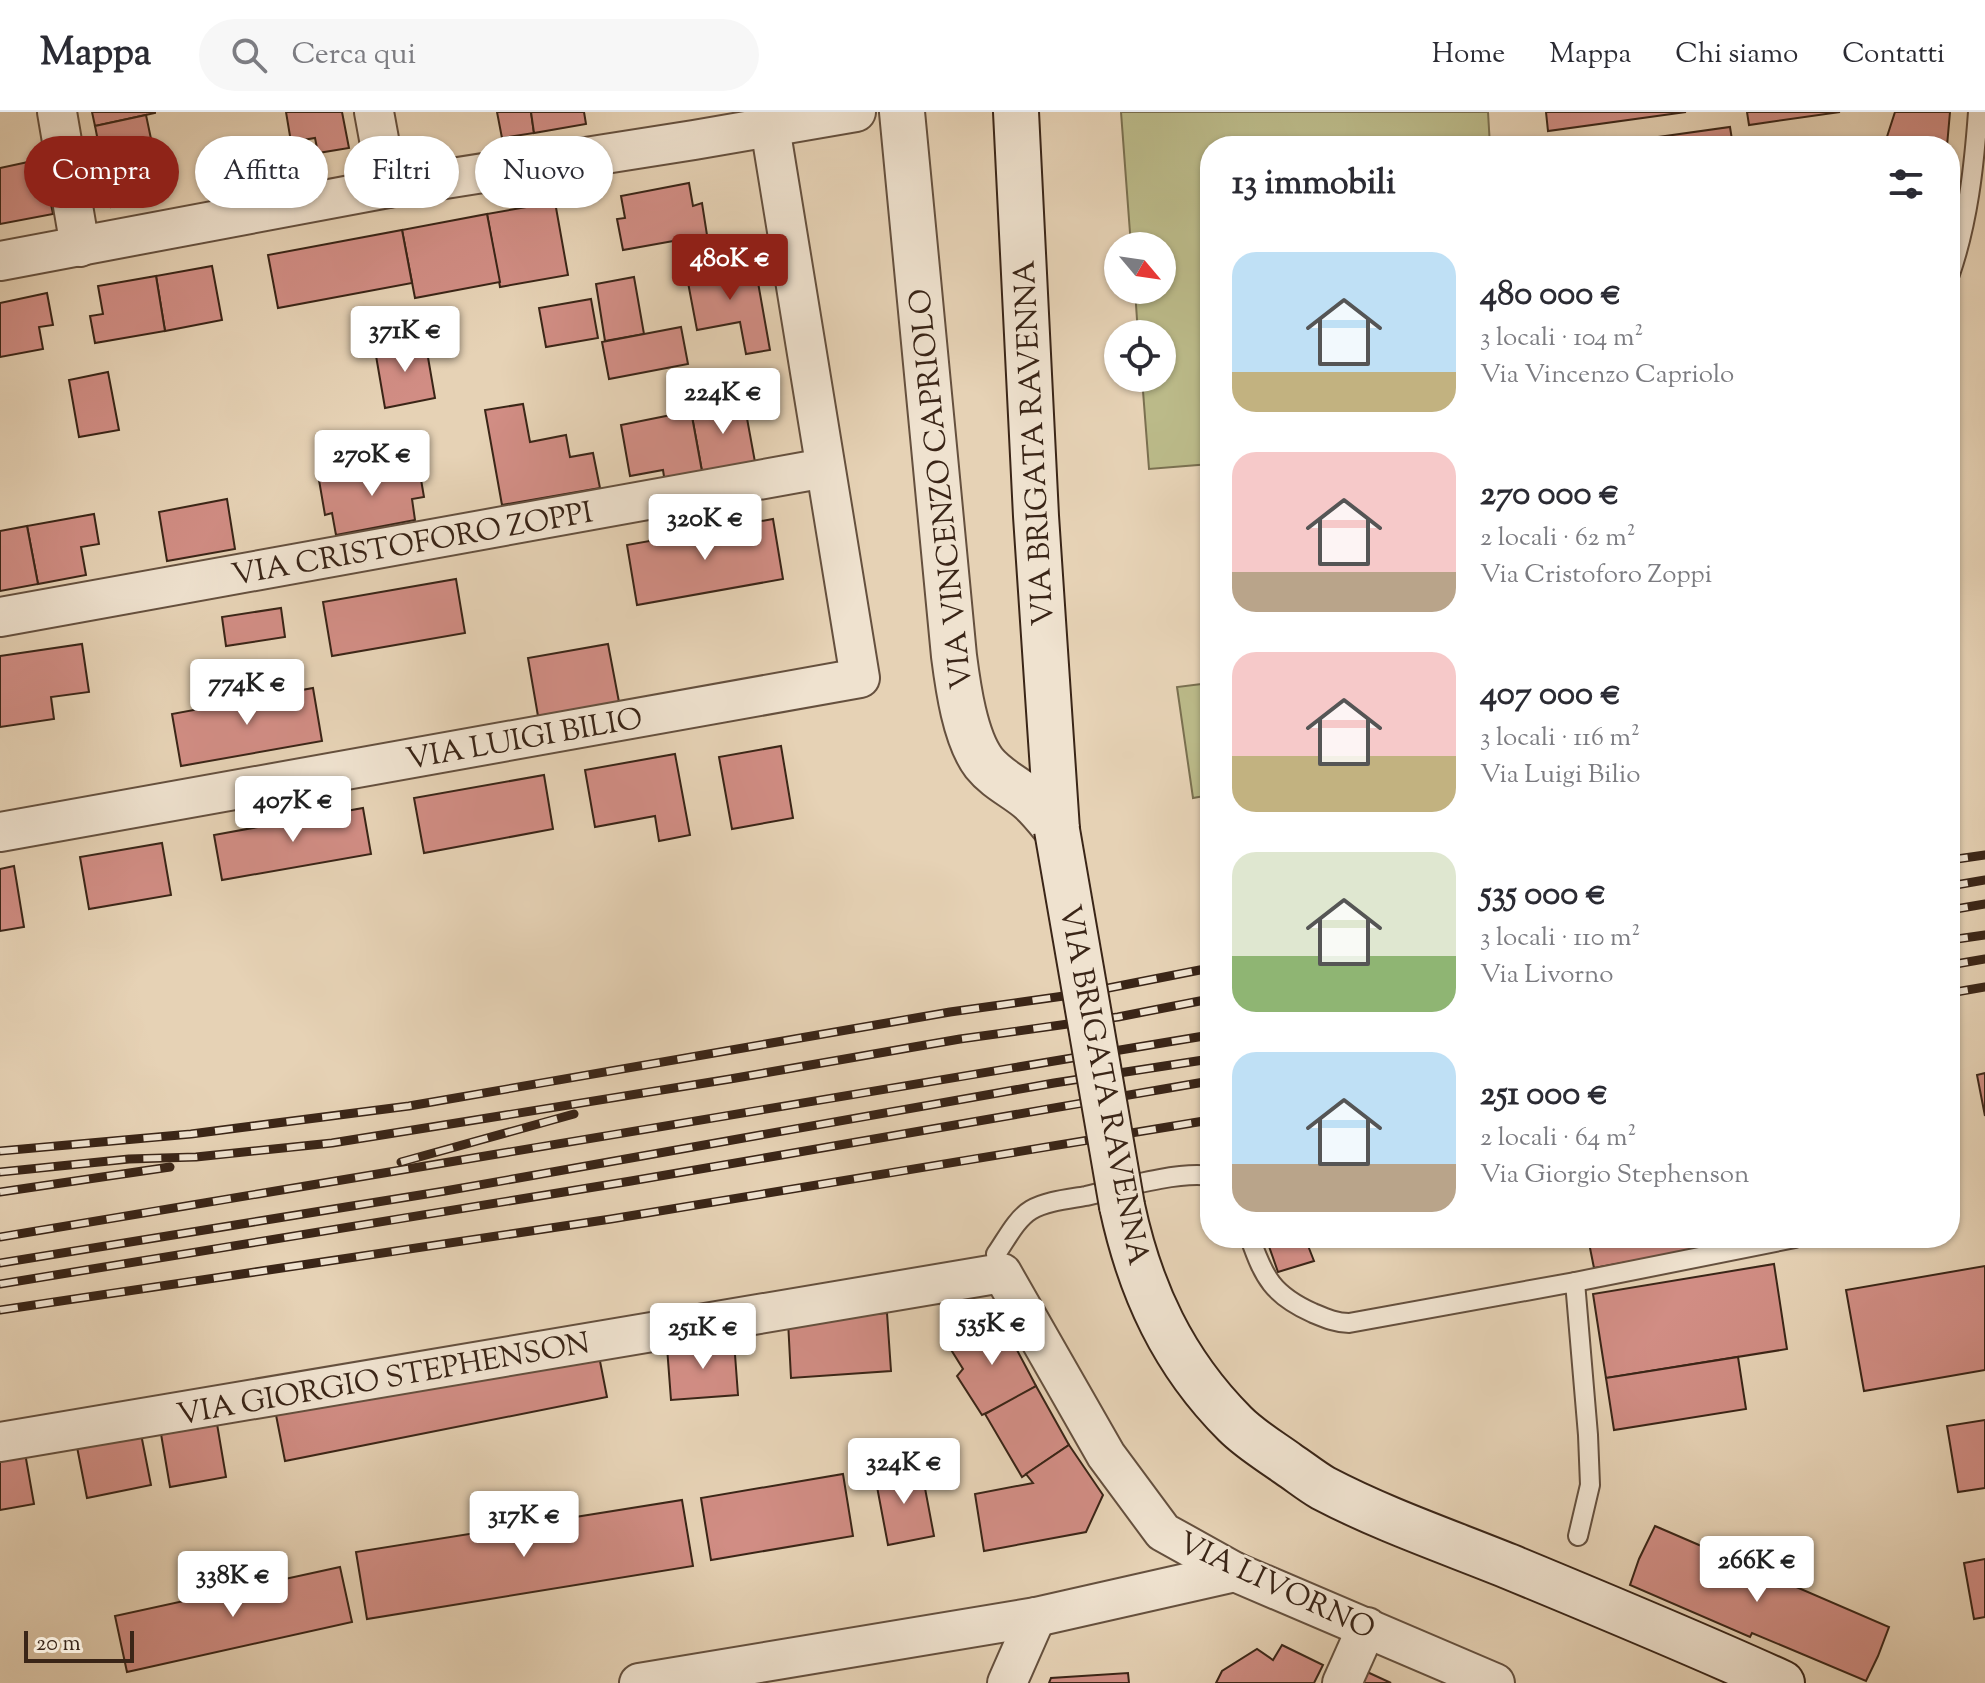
<!DOCTYPE html>
<html lang="it">
<head>
<meta charset="utf-8">
<style>
	:root { --surface:#fff; --page:#f7f7f7; --text:#2b2b33; --muted:#7c7c81; --line:#e1e1e2; --accent:#8f2418 }
	body { margin:0; font-family:"Sorts Mill Goudy",serif; background:var(--page); color:var(--text); height:100vh; display:flex; flex-direction:column; font-size:30px; white-space:nowrap }
	* { box-sizing:border-box; margin:0 }
	p { font-size:26px; color:var(--muted) }
	.icon { flex:none; width:44px; height:44px; fill:none; stroke:currentColor; stroke-width:2; stroke-linecap:round; stroke-linejoin:round }
	.map { position:relative; flex:1; overflow:hidden }
	.details { position:absolute; left:1200px; top:24px; width:760px; height:1112px; display:flex; flex-direction:column; background:var(--surface); border-radius:32px; box-shadow:0 2px 6px #0004 }
	.details>* { flex:none }
	.top-card { position:absolute; left:24px; top:24px; width:760px; height:72px; display:flex; gap:16px }
	.needle { width:52px; rotate:119deg }
	.fabs { position:absolute; left:1104px; top:120px; display:grid; gap:16px }
	.fabs a { display:grid; place-items:center; width:72px; height:72px; border-radius:50%; background:var(--surface); box-shadow:0 2px 6px #0004; font-size:40px }
	.scale { position:absolute; left:24px; bottom:20px; width:110px; box-sizing:border-box; padding-left:8px; border:4px solid #3a2517; border-top:0; font-size:22px; line-height:28px; white-space:nowrap; color:#3a2517; -webkit-text-stroke:6px #efe2cf; paint-order:stroke }
	.price { position:absolute; translate:-50% -68px; padding:0 18px; border-radius:8px; background:#fff; color:#222; font-size:26px; line-height:52px; filter:drop-shadow(0 2px 4px #0008) }
	.price::after { content:''; position:absolute; left:50%; top:48px; width:24px; height:18px; margin-left:-12px; background:inherit; clip-path:polygon(0 0,100% 0,50% 100%) }
	.price.current { background:var(--accent); color:#fff }
	ul { padding:0; list-style:none }
	li { display:flex; align-items:center; gap:24px; height:200px; padding:0 32px }
	li span { display:grid; place-items:center; flex:none; width:224px; height:160px; border-radius:24px; color:#555 }
	li>.icon { margin-inline-start:auto }
	span .icon { width:96px; height:96px; fill:#fffc; stroke-width:1 }
	li b { font-size:34px }
	h2 { display:flex; justify-content:space-between; align-items:center; height:96px; padding:0 32px; font-size:34px }
	.pill { padding:0 28px; border-radius:36px; background:var(--surface); box-shadow:0 2px 6px #0004; font-size:28px; line-height:72px }
	.pill.current { background:var(--accent); color:#fff }
	header { display:flex; align-items:center; gap:48px; box-sizing:border-box; height:112px; padding:0 40px; background:var(--surface); border-bottom:2px solid var(--line) }
	header strong { font-size:38px }
	nav { display:flex; gap:44px; margin-inline-start:auto; font-size:28px }
	.search { width:560px; height:72px; background:var(--page); display:flex; align-items:center; gap:20px; box-sizing:border-box; padding:0 28px; border-radius:44px; color:var(--muted); font-size:30px }
	.map>svg:first-child { display:block }
	.green { fill:#bbba89; stroke:#7a7050; stroke-width:2 }
	.building { fill:#d18d84; stroke:#3a2517; stroke-width:2 }
	.lines { fill:none; stroke-linecap:round; stroke-linejoin:round }
	.service-casing { stroke:#65503e; stroke-width:22 }
	.minor-casing { stroke:#65503e; stroke-width:42 }
	.tertiary-casing { stroke:#65503e; stroke-width:48 }
	.secondary-casing { stroke:#3a2517; stroke-width:48 }
	.service { stroke:#efe2cf; stroke-width:18 }
	.minor { stroke:#efe2cf; stroke-width:38 }
	.tertiary { stroke:#efe2cf; stroke-width:44 }
	.secondary { stroke:#efe2cf; stroke-width:44 }
	.rail-casing { stroke:#3a2517; stroke-width:9 }
	.rail { stroke:#efe2cf; stroke-width:6; stroke-dasharray:18; stroke-linecap:butt }
	.secondary-bridge-casing { stroke:#3a2517; stroke-width:48; stroke-linecap:butt }
	.secondary-bridge { stroke:#efe2cf; stroke-width:44 }
	.labels { text-anchor:middle; stroke-width:6; stroke-linejoin:round; paint-order:stroke }
	.street-label { font-size:30px; fill:#3a2517; stroke:#efe2cf }
</style>
</head>
<body>
<header>
<strong>Mappa</strong>
<div class="search"><svg class="icon" aria-label="search" viewBox="0 0 24 24"><circle cx="10" cy="10" r="6"/><path d="M15 15l6 6"/></svg>Cerca qui</div>
<nav><a>Home</a><a>Mappa</a><a>Chi siamo</a><a>Contatti</a></nav>
</header>
<div class="map">
<svg width="1985" height="1571" viewBox="0 0 1985 1571">
	<rect width="100%" height="100%" fill="#e6d2b5"/>
	<filter id="stains"><feTurbulence type="fractalNoise" baseFrequency=".0025" numOctaves="4"/><feColorMatrix values="0 0 0 0 .2 0 0 0 0 .09 0 0 0 0 .02 0 0 0 .5 -.17"/></filter>
	<radialGradient id="worn" r=".72"><stop offset=".6" stop-color="#630" stop-opacity="0"/><stop offset="1" stop-color="#630" stop-opacity=".3"/></radialGradient>
	<g class="green">
		<path d="M1121,0H1488L1490,34H1210V352L1149,357L1142,266H1162V222H1138L1135,178H1162V134H1131Z"/>
		<path d="M1210,571V683L1193,686L1177,575Z"/>
	</g>
	<g class="building">
		<path d="M92,0H155V1L95,14Z"/>
		<path d="M286,0H342L349,36L318,41L315,26L291,30Z"/>
		<path d="M497,0H531L534,21L502,26Z"/>
		<path d="M531,0H584L586,12L534,21Z"/>
		<path d="M1546,0H1686L1548,19Z"/>
		<path d="M1747,0H1840L1749,13Z"/>
		<path d="M1895,0H1950L1947,34H1884Z"/>
		<path d="M146,3L163,84L111,95L95,14Z"/>
		<path d="M1730,15L1733,34H1594Z"/>
		<path d="M42,47L53,102L0,112V56Z"/>
		<path d="M689,71L693,94L702,91L707,123L623,138L617,107L625,106L621,84Z"/>
		<path d="M555,90L568,163L500,175L487,102Z"/>
		<path d="M487,102L500,170L415,186L402,118Z"/>
		<path d="M402,118L412,171L278,196L268,143Z"/>
		<path d="M754,148L770,238L746,242L740,210L697,218L686,160Z"/>
		<path d="M212,154L222,208L165,219L156,164Z"/>
		<path d="M156,164L165,219L95,231L90,204L103,202L98,174Z"/>
		<path d="M634,165L644,222L605,229L596,172Z"/>
		<path d="M47,181L53,213L39,215L43,237L0,245V191Z"/>
		<path d="M591,187L598,226L546,235L539,196Z"/>
		<path d="M681,215L688,252L609,267L602,230Z"/>
		<path d="M425,228L435,286L385,296L375,238Z"/>
		<path d="M108,260L119,318L79,325L69,268Z"/>
		<path d="M744,290L755,350L702,359L691,299Z"/>
		<path d="M523,292L530,330L566,323L570,345L593,341L600,376L502,393L485,298Z"/>
		<path d="M691,299L703,365L665,371L663,358L630,364L621,313Z"/>
		<path d="M418,350L424,385L412,387L415,408L336,423L332,401L325,403L319,368Z"/>
		<path d="M227,387L235,437L167,449L159,400Z"/>
		<path d="M94,402L99,432L81,435L86,463L38,472L27,414Z"/>
		<path d="M773,407L783,467L637,493L627,433Z"/>
		<path d="M27,414L38,472L0,479V419Z"/>
		<path d="M456,467L465,521L332,544L323,490Z"/>
		<path d="M281,496L285,525L226,534L222,505Z"/>
		<path d="M82,532L89,580L51,585L54,607L0,615V544Z"/>
		<path d="M608,532L619,590L538,604L528,546Z"/>
		<path d="M313,576L322,629L181,654L172,602Z"/>
		<path d="M781,634L793,706L732,717L719,645Z"/>
		<path d="M675,642L690,723L659,729L655,704L595,715L585,658Z"/>
		<path d="M544,663L553,717L424,741L414,686Z"/>
		<path d="M363,696L371,742L222,768L214,723Z"/>
		<path d="M162,731L171,783L89,797L80,745Z"/>
		<path d="M14,754L24,815L0,819V757Z"/>
		<path d="M1985,961V1004L1977,963Z"/>
		<path d="M1266,1126H1305L1314,1149L1278,1160Z"/>
		<path d="M1588,1126H1756V1127L1594,1156Z"/>
		<path d="M1774,1152L1787,1237L1606,1266L1593,1182Z"/>
		<path d="M1985,1154V1258L1864,1279L1846,1178Z"/>
		<path d="M887,1201L891,1259L791,1266L788,1209Z"/>
		<path d="M999,1204L1036,1274L1006,1292L982,1303L957,1264L963,1257L950,1236Z"/>
		<path d="M734,1229L738,1283L671,1288L667,1235Z"/>
		<path d="M598,1239L607,1285L285,1349L276,1303Z"/>
		<path d="M1738,1245L1746,1297L1614,1318L1606,1266Z"/>
		<path d="M1036,1274L1069,1333L1022,1365L985,1302Z"/>
		<path d="M216,1306L226,1365L170,1375L160,1316Z"/>
		<path d="M1985,1308V1376L1958,1380L1947,1314Z"/>
		<path d="M141,1322L151,1373L87,1386L77,1335Z"/>
		<path d="M1069,1333L1103,1383L1086,1420L984,1439L975,1382L1033,1371L1026,1362Z"/>
		<path d="M25,1341L34,1392L0,1398V1345Z"/>
		<path d="M921,1355L934,1424L888,1433L875,1364Z"/>
		<path d="M843,1362L853,1424L711,1448L701,1386Z"/>
		<path d="M682,1388L693,1454L367,1507L356,1440Z"/>
		<path d="M1655,1414L1889,1515L1878,1544L1866,1569L1752,1521L1750,1525L1630,1473L1639,1447Z"/>
		<path d="M1985,1447V1505L1974,1507L1964,1451Z"/>
		<path d="M340,1455L352,1510L127,1560L115,1504Z"/>
		<path d="M1282,1533L1323,1553L1314,1571H1216L1222,1559L1257,1537L1273,1548Z"/>
		<path d="M1365,1559L1391,1571H1360Z"/>
		<path d="M1128,1561L1129,1571H1049L1051,1566Z"/>
	</g>
	<g class="lines">
		<defs>
			<g id="service">
				<path d="M1950,162C1968,110 1974,55 1978,0"/>
				<path d="M1250,1126C1264,1166 1273,1183 1313,1201C1325,1206 1336,1211 1349,1211L1575,1170L1588,1323L1590,1373L1578,1424"/>
				<path d="M1002,1161L996,1142C1006,1128 1016,1107 1031,1098C1046,1089 1069,1087 1086,1084C1120,1076 1178,1059 1210,1064"/>
				<path d="M1575,1170L1795,1126"/>
			</g>
			<g id="minor">
				<path d="M57,0L80,135"/>
				<path d="M374,0L388,76"/>
				<path d="M0,149L388,76L694,28L856,0"/>
				<path d="M0,505L825,356"/>
				<path d="M0,720L860,566L770,15"/>
				<path d="M0,1330L1002,1161L1106,1343L1163,1420L1235,1460L1495,1571"/>
				<path d="M639,1571L1036,1505L1235,1460"/>
				<path d="M1007,1571L1036,1505"/>
				<path d="M1342,1571L1367,1515"/>
			</g>
			<path id="tertiary" d="M902,0L954,544C958,575 965,626 984,651C996,666 1013,674 1028,686C1039,695 1048,707 1057,718"/>
			<g id="secondary">
				<path d="M1016,0L1036,404L1057,718"/>
				<path d="M1122,1094C1140,1178 1173,1250 1235,1312C1251,1328 1270,1339 1288,1352C1300,1360 1311,1369 1323,1376C1382,1407 1446,1429 1508,1454C1600,1492 1692,1530 1782,1571"/>
			</g>
		</defs>
		<use href="#service" class="service-casing"/>
		<use href="#minor" class="minor-casing"/>
		<use href="#tertiary" class="tertiary-casing"/>
		<use href="#secondary" class="secondary-casing"/>
		<use href="#service" class="service"/>
		<use href="#minor" class="minor"/>
		<use href="#tertiary" class="tertiary"/>
		<use href="#secondary" class="secondary"/>
		<defs>
			<g id="rail">
				<path d="M1950,748L1985,743"/>
				<path d="M1950,774L1985,768"/>
				<path d="M1950,798L1985,792"/>
				<path d="M1950,828L1985,823"/>
				<path d="M1950,853L1985,847"/>
				<path d="M1950,881L1985,875"/>
				<path d="M0,1039L191,1022L409,994L950,900L1078,882L1210,856"/>
				<path d="M401,1050L574,1002"/>
				<path d="M0,1060L129,1047L196,1045L332,1031L730,967L960,927L1118,905L1210,887"/>
				<path d="M0,1080L170,1055"/>
				<path d="M0,1125L1210,923"/>
				<path d="M0,1151L445,1079L1054,971L1210,947"/>
				<path d="M0,1172L631,1069L1210,969"/>
				<path d="M0,1198L611,1107L1210,1008"/>
			</g>
		</defs>
		<use href="#rail" class="rail-casing"/>
		<use href="#rail" class="rail"/>
		<defs>
			<path id="secondary-bridge" d="M1057,718L1122,1094"/>
		</defs>
		<use href="#secondary-bridge" class="secondary-bridge-casing"/>
		<use href="#secondary-bridge" class="secondary-bridge"/>
	</g>
	<g class="labels">
		<g class="street-label">
			<text transform="translate(1033 331) rotate(-93)" y="10">VIA BRIGATA RAVENNA</text>
			<text transform="translate(940 377) rotate(-96)" y="10">VIA VINCENZO CAPRIOLO</text>
			<text transform="translate(412 431) rotate(-10)" y="10">VIA CRISTOFORO ZOPPI</text>
			<text transform="translate(524 626) rotate(-10)" y="10">VIA LUIGI BILIO</text>
			<text transform="translate(1105 973) rotate(79)" y="10">VIA BRIGATA RAVENNA</text>
			<text transform="translate(383 1266) rotate(-10)" y="10">VIA GIORGIO STEPHENSON</text>
			<text transform="translate(1277 1473) rotate(25)" y="10">VIA LIVORNO</text>
		</g>
	</g>
	<rect width="100%" height="100%" filter="url(#stains)"/>
	<rect width="100%" height="100%" fill="url(#worn)"/>
</svg>
<div class="fabs">
<a><svg class="needle" viewBox="-14 -14 28 28"><path d="M0-13l5 13h-10z" fill="#e53935"/><path d="M0 13l5-13h-10z" fill="#7c7c81"/></svg></a>
<a><svg class="icon" aria-label="locate" viewBox="0 0 24 24"><circle cx="12" cy="12" r="6"/><path d="M12 2v4M12 18v4M2 12h4M18 12h4"/></svg></a>
</div>
<div class="scale">20 m</div>
<b class="price current" style="left:730px;top:190px">480K €</b>
<b class="price" style="left:405px;top:262px">371K €</b>
<b class="price" style="left:723px;top:324px">224K €</b>
<b class="price" style="left:372px;top:386px">270K €</b>
<b class="price" style="left:705px;top:450px">320K €</b>
<b class="price" style="left:247px;top:615px">774K €</b>
<b class="price" style="left:293px;top:732px">407K €</b>
<b class="price" style="left:992px;top:1255px">535K €</b>
<b class="price" style="left:703px;top:1259px">251K €</b>
<b class="price" style="left:904px;top:1394px">324K €</b>
<b class="price" style="left:524px;top:1447px">317K €</b>
<b class="price" style="left:1757px;top:1492px">266K €</b>
<b class="price" style="left:233px;top:1507px">338K €</b>
<div class="top-card">
<a class="pill current">Compra</a>
<a class="pill">Affitta</a>
<a class="pill">Filtri</a>
<a class="pill">Nuovo</a>
</div>
<section class="details">
<h2>13 immobili<svg class="icon" aria-label="filters" viewBox="0 0 24 24"><path d="M4 7h16M4 17h16"/><circle cx="9" cy="7" r="2"/><circle cx="15" cy="17" r="2"/></svg></h2>
<ul>
<li><span style="background:linear-gradient(#bfe0f5 75%,#c2b280 0)"><svg class="icon" aria-label="home" viewBox="0 0 24 24"><path d="M3 11l9-7 9 7M6 9v11h12V9"/></svg></span><div><b>480 000 €</b><p>3 locali · 104 m²</p><p>Via Vincenzo Capriolo</p></div></li>
<li><span style="background:linear-gradient(#f6c9c9 75%,#b9a48a 0)"><svg class="icon" aria-label="home" viewBox="0 0 24 24"><path d="M3 11l9-7 9 7M6 9v11h12V9"/></svg></span><div><b>270 000 €</b><p>2 locali · 62 m²</p><p>Via Cristoforo Zoppi</p></div></li>
<li><span style="background:linear-gradient(#f6c9c9 65%,#c2b280 0)"><svg class="icon" aria-label="home" viewBox="0 0 24 24"><path d="M3 11l9-7 9 7M6 9v11h12V9"/></svg></span><div><b>407 000 €</b><p>3 locali · 116 m²</p><p>Via Luigi Bilio</p></div></li>
<li><span style="background:linear-gradient(#dfe7d0 65%,#8fb573 0)"><svg class="icon" aria-label="home" viewBox="0 0 24 24"><path d="M3 11l9-7 9 7M6 9v11h12V9"/></svg></span><div><b>535 000 €</b><p>3 locali · 110 m²</p><p>Via Livorno</p></div></li>
<li><span style="background:linear-gradient(#bfe0f5 70%,#b9a48a 0)"><svg class="icon" aria-label="home" viewBox="0 0 24 24"><path d="M3 11l9-7 9 7M6 9v11h12V9"/></svg></span><div><b>251 000 €</b><p>2 locali · 64 m²</p><p>Via Giorgio Stephenson</p></div></li>
</ul>
</section>
</div>
</body>
</html>
